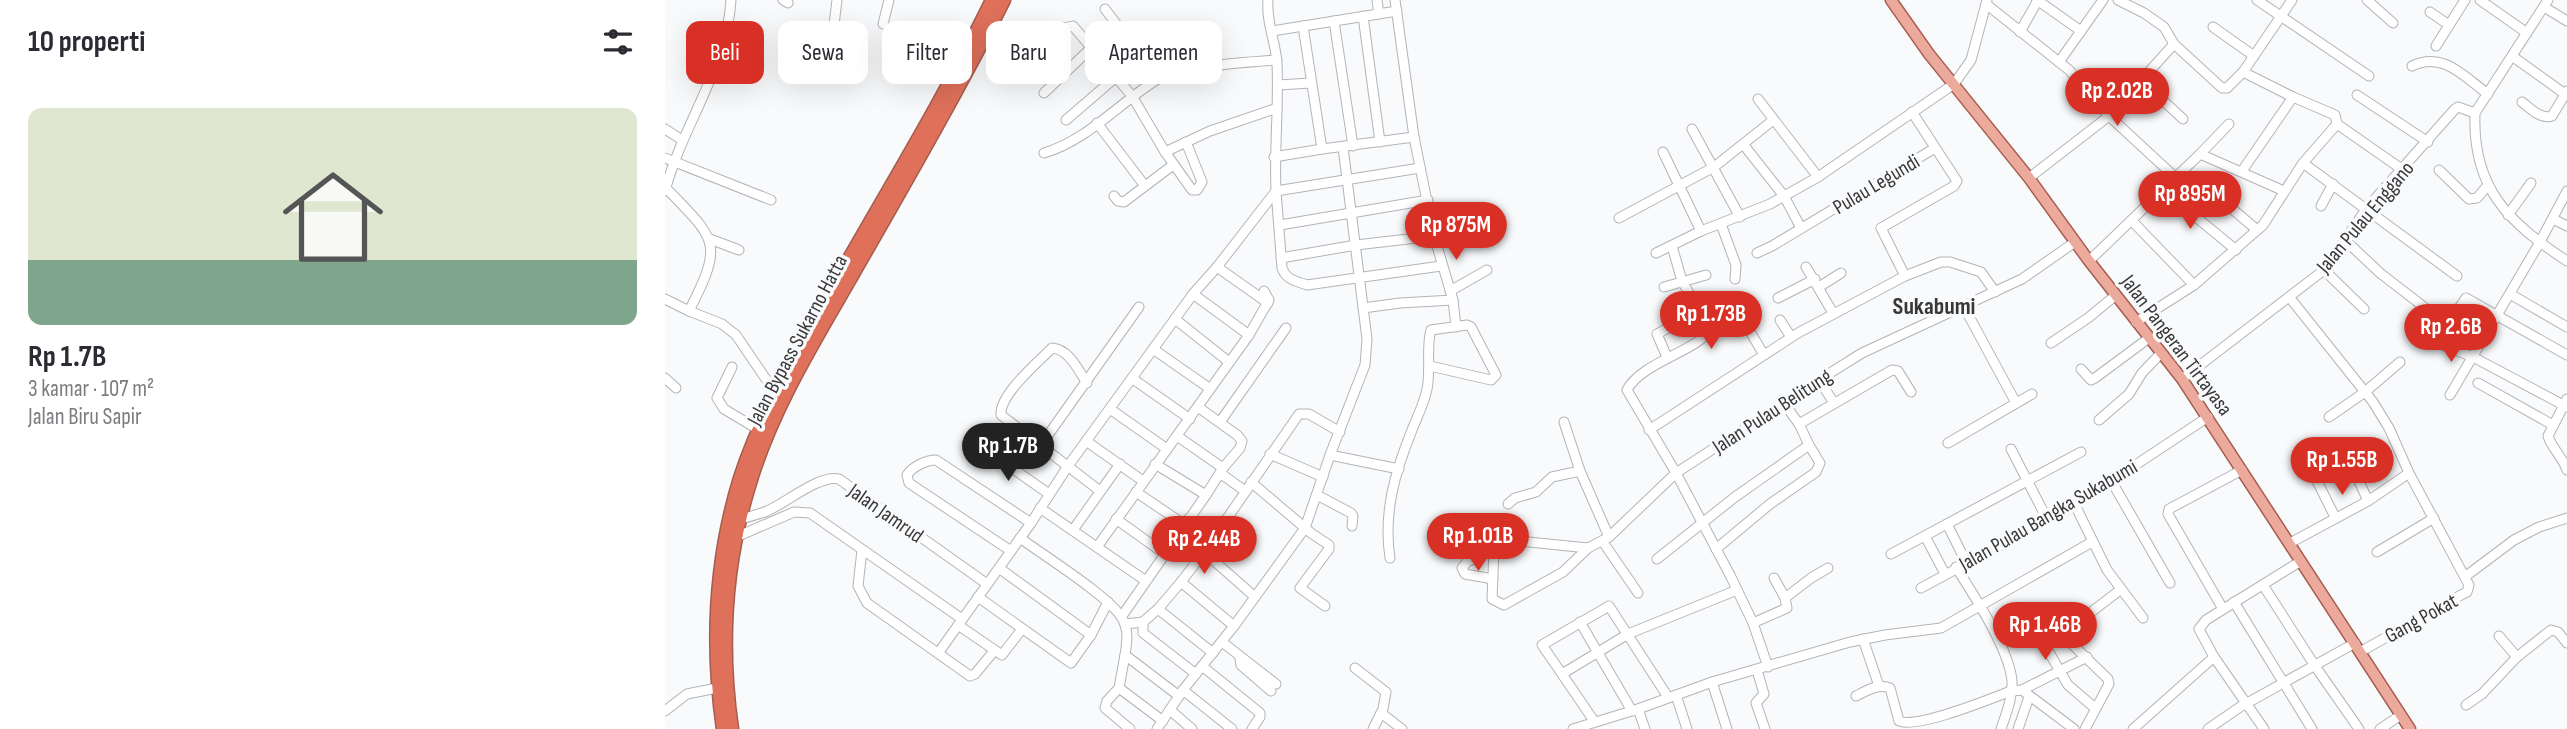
<!DOCTYPE html>
<html lang="id">
<head>
<meta charset="utf-8">
<style>
	:root { --surface:#fff; --page:#f7f7f7; --text:#2b2b33; --muted:#7c7c81; --line:#e1e1e2; --accent:#d93025 }
	body { margin:0; font-family:"Sofia Sans Condensed",sans-serif; background:var(--page); color:var(--text); height:100vh; display:flex; flex-direction:column; font-size:26px; white-space:nowrap }
	* { box-sizing:border-box; margin:0 }
	p { font-size:23px; color:var(--muted) }
	.icon { flex:none; width:38px; height:38px; fill:none; stroke:currentColor; stroke-width:2; stroke-linecap:round; stroke-linejoin:round }
	.map { position:relative; flex:1; overflow:hidden }
	.sheet { display:flex; flex-direction:column; background:var(--surface); width:665px }
	.sheet>* { flex:none }
	.guide { position:absolute; left:21px; top:21px; width:665px; height:63px; display:flex; gap:14px }
	.price { position:absolute; translate:-50% -60px; padding:0 16px; border-radius:24px; background:var(--accent); color:#fff; font-size:23px; line-height:46px; filter:drop-shadow(0 2px 4px #0008) }
	.price::after { content:''; position:absolute; left:50%; top:42px; width:21px; height:16px; margin-left:-10px; background:inherit; clip-path:polygon(0 0,100% 0,50% 100%) }
	.price.selected { background:#222; color:#fff }
	ul { padding:0; list-style:none }
	li { display:grid; align-content:center; gap:14px; height:371px; padding:0 28px }
	li+li { border-top:2px solid var(--line) }
	li span { display:grid; place-items:center; height:217px; border-radius:14px; color:#555 }
	li>.icon { margin-inline-start:auto }
	span .icon { width:126px; height:126px; fill:#fffc; stroke-width:1 }
	li b { font-size:30px }
	h2 { display:flex; justify-content:space-between; align-items:center; height:84px; padding:0 28px; font-size:30px }
	.pill { padding:0 24px; border-radius:14px; background:var(--surface); box-shadow:0 7px 28px #0002; font-size:24px; line-height:63px }
	.pill.selected { background:var(--accent); color:#fff }
	main { display:flex; flex:1; min-height:0 }
	.map>svg:first-child { display:block }
	.lines { fill:none; stroke-linecap:round; stroke-linejoin:round }
	.minor-casing { stroke:#b3b4b7; stroke-width:11 }
	.major-casing { stroke:#a55d4f; stroke-width:13 }
	.highway-casing { stroke:#a55d4f; stroke-width:15 }
	.minor { stroke:#fff; stroke-width:9 }
	.major { stroke:#ecaa9d; stroke-width:10 }
	.highway { stroke:#df715b; stroke-width:12 }
	.labels { text-anchor:middle; stroke-width:7; stroke-linejoin:round; paint-order:stroke }
	.street-label { font-size:21px; fill:#383839; stroke:#f8fafc }
	.quarter-label { font-size:24px; font-weight:bold; fill:#383839; stroke:#f8fafc }
</style>
</head>
<body>
<main>
<section class="sheet">
<h2>10 properti<svg class="icon" aria-label="filters" viewBox="0 0 24 24"><path d="M4 7h16M4 17h16"/><circle cx="9" cy="7" r="2"/><circle cx="15" cy="17" r="2"/></svg></h2>
<ul>
<li><span style="background:linear-gradient(#dfe7d0 70%,#7fa58c 0)"><svg class="icon" aria-label="home" viewBox="0 0 24 24"><path d="M3 11l9-7 9 7M6 9v11h12V9"/></svg></span><div><b>Rp 1.7B</b><p>3 kamar · 107 m²</p><p>Jalan Biru Sapir</p></div></li>
</ul>
</section>
<div class="map">
<svg width="1902" height="729" viewBox="0 0 1902 729">
	<rect width="100%" height="100%" fill="#f8fafc"/>
	<g class="lines">
		<defs>
			<g id="minor">
				<path d="M118,0L123,3"/>
				<path d="M712,0L714,14"/>
				<path d="M730,0L749,137L769,236L788,300L791,327"/>
				<path d="M1372,0L1416,31"/>
				<path d="M1453,0L1479,13L1499,27L1509,44L1557,88H1562L1578,72L1627,0"/>
				<path d="M1592,0L1704,76"/>
				<path d="M1702,0L1728,23"/>
				<path d="M1815,0L1862,33"/>
				<path d="M1883,0L1810,113C1807,188 1843,222 1902,261"/>
				<path d="M1321,4L1404,70L1444,116L1511,178"/>
				<path d="M1879,7L1902,21"/>
				<path d="M440,9L466,43L441,64"/>
				<path d="M1765,12L1784,25"/>
				<path d="M698,16L715,142"/>
				<path d="M669,21L688,146"/>
				<path d="M218,24L224,0"/>
				<path d="M638,26L657,149L749,137"/>
				<path d="M1548,27L1589,56"/>
				<path d="M607,31L732,11"/>
				<path d="M323,32L346,39L382,42L399,28L408,26L467,96L500,152L527,190H532L537,182L521,142"/>
				<path d="M1355,32L1373,0"/>
				<path d="M168,33L172,0"/>
				<path d="M1771,46L1800,0"/>
				<path d="M1847,56L1900,94"/>
				<path d="M1394,62L1438,0"/>
				<path d="M1747,66C1778,51 1798,76 1823,94"/>
				<path d="M356,72L382,42"/>
				<path d="M1477,81L1518,119"/>
				<path d="M613,85L646,83"/>
				<path d="M379,93L426,48"/>
				<path d="M1692,95L1763,142"/>
				<path d="M1093,99L1153,177"/>
				<path d="M1857,102C1865,108 1876,120 1887,116L1902,91"/>
				<path d="M401,120L451,77"/>
				<path d="M432,123L480,186"/>
				<path d="M1672,124L1738,170"/>
				<path d="M0,129L17,140"/>
				<path d="M1027,129L1075,217"/>
				<path d="M1078,144L1119,196L1136,228"/>
				<path d="M500,152L545,131L612,108"/>
				<path d="M998,152L1036,231"/>
				<path d="M379,153C423,140 455,102 493,79C514,66 585,62 612,60"/>
				<path d="M1535,154L1564,124"/>
				<path d="M609,157L657,149"/>
				<path d="M0,158L106,200"/>
				<path d="M1638,163L1792,276"/>
				<path d="M755,168L611,191L617,268C621,280 631,281 642,285L776,266"/>
				<path d="M1774,170L1804,199L1812,198L1823,185"/>
				<path d="M1577,171L1628,97"/>
				<path d="M1364,178L1444,116L1509,44"/>
				<path d="M1,188C52,241 59,242 24,311"/>
				<path d="M1501,188L1531,217L1571,250"/>
				<path d="M0,191C17,126 62,68 66,0"/>
				<path d="M449,196L453,201L459,202L508,165"/>
				<path d="M1558,201L1592,230"/>
				<path d="M1656,206L1668,184"/>
				<path d="M1843,215L1866,183"/>
				<path d="M954,218L1049,167L1107,121"/>
				<path d="M1888,219L1902,226"/>
				<path d="M1467,221L1529,285"/>
				<path d="M1056,224L1071,265L1070,279"/>
				<path d="M615,225L763,200"/>
				<path d="M45,239L74,250"/>
				<path d="M1680,240L1715,273L1781,324L1773,340L1775,344L1808,357L1902,407"/>
				<path d="M1007,246L1017,281L1029,302"/>
				<path d="M991,253L1036,231L1105,204L1153,177L1289,84L1306,60L1322,0"/>
				<path d="M1092,253L1107,246L1270,148"/>
				<path d="M616,258L691,245L769,236"/>
				<path d="M1424,261L1535,154L1619,191"/>
				<path d="M552,267L603,303"/>
				<path d="M1141,267L1168,313"/>
				<path d="M1659,270L1699,309"/>
				<path d="M1240,276L1216,228L1289,186L1292,181L1247,112"/>
				<path d="M999,287L1041,275"/>
				<path d="M1154,287L1176,273"/>
				<path d="M785,291L822,270"/>
				<path d="M528,294L584,335"/>
				<path d="M1845,294L1902,327"/>
				<path d="M1113,298L1150,279"/>
				<path d="M1625,298L1708,402L1724,428L1744,473L1804,585L1802,592L1796,595L1695,652"/>
				<path d="M0,299L24,311L57,324L71,335L111,394"/>
				<path d="M1070,301L1072,310L1099,355"/>
				<path d="M1299,307L1351,403"/>
				<path d="M698,308L735,303L788,300"/>
				<path d="M1794,308L1801,298L1902,355"/>
				<path d="M510,319L564,362"/>
				<path d="M1115,320L1126,337"/>
				<path d="M1471,322L1529,285L1598,225L1638,163L1672,124L1670,115L1628,97L1578,72"/>
				<path d="M1040,323L1044,329C1038,349 976,362 962,390L1011,473L1066,577L1088,623L1103,667"/>
				<path d="M1386,343L1423,318L1451,295"/>
				<path d="M488,349L544,388"/>
				<path d="M1002,357L992,334L1003,328L1016,327"/>
				<path d="M67,367L52,398L59,409L94,430"/>
				<path d="M1416,369L1426,380L1430,378L1484,338"/>
				<path d="M0,378L11,388"/>
				<path d="M468,379L525,419"/>
				<path d="M1517,379L1659,270L1702,208L1790,109L1793,107L1810,113"/>
				<path d="M1154,380L1169,403"/>
				<path d="M422,383C413,370 404,349 387,348C373,362 334,395 336,415L435,491"/>
				<path d="M1813,383L1888,425"/>
				<path d="M1785,395L1875,242L1902,191"/>
				<path d="M1902,399L1883,436C1886,447 1897,456 1902,470"/>
				<path d="M445,409L502,449"/>
				<path d="M1664,417L1700,392L1735,362"/>
				<path d="M1434,420L1464,394L1477,373L1496,353"/>
				<path d="M555,422L621,328"/>
				<path d="M899,422L915,471"/>
				<path d="M1134,424L1227,370L1233,371L1246,392"/>
				<path d="M984,430L1133,333L1240,276L1276,262H1285L1316,272L1330,292"/>
				<path d="M512,436L558,468L575,448L577,441L572,435L533,407"/>
				<path d="M421,441L478,481"/>
				<path d="M1283,443L1367,394"/>
				<path d="M376,445L474,307"/>
				<path d="M1678,446L1703,501"/>
				<path d="M319,448L384,494"/>
				<path d="M1346,449L1382,519"/>
				<path d="M605,454L658,477"/>
				<path d="M665,455L734,469"/>
				<path d="M1644,465L1670,517"/>
				<path d="M555,473L580,491"/>
				<path d="M586,482L646,533L664,545V549L635,588L660,606"/>
				<path d="M1447,482L1505,583"/>
				<path d="M471,492L520,525"/>
				<path d="M541,495L558,468"/>
				<path d="M652,495L686,513L688,516L687,526"/>
				<path d="M843,504L850,498L871,492L887,477L915,471L944,537"/>
				<path d="M1410,505L1442,570L1478,618"/>
				<path d="M375,508L481,581"/>
				<path d="M75,519C84,517 94,514 102,511C121,503 155,474 174,479L322,584"/>
				<path d="M451,519L500,554"/>
				<path d="M523,519L550,536"/>
				<path d="M1282,524L1301,562"/>
				<path d="M408,530L455,464"/>
				<path d="M1260,536L1280,574"/>
				<path d="M71,537L129,512L145,513L297,619"/>
				<path d="M355,538C378,555 445,597 457,618C464,630 462,642 460,655L514,696"/>
				<path d="M938,542L973,593"/>
				<path d="M1625,543L1703,501L1744,473"/>
				<path d="M432,547L584,335L604,300L599,291"/>
				<path d="M829,549L827,599L839,605L898,572L923,548L944,537L1011,473L1154,380L1197,353L1357,279L1410,242"/>
				<path d="M1051,549L1105,504L1151,472L1155,463L1144,445"/>
				<path d="M197,550L193,586L202,603L305,676L310,674L329,651"/>
				<path d="M346,551L244,483L242,475C247,467 261,460 271,460L366,523"/>
				<path d="M539,552L590,597"/>
				<path d="M1712,552L1769,518"/>
				<path d="M1226,554L1416,452"/>
				<path d="M725,558C718,513 730,472 747,430C752,417 759,404 762,389C766,371 761,344 766,330L802,325L806,327L831,375L826,380L765,366"/>
				<path d="M992,559L1070,497L1144,445L1134,424L1119,403"/>
				<path d="M1291,567C1309,596 1344,648 1347,681C1348,697 1341,714 1336,729"/>
				<path d="M334,568L426,635"/>
				<path d="M1801,576L1849,540L1874,527L1902,518"/>
				<path d="M828,579L800,574L797,568L802,562L829,549L832,540L835,539L923,548"/>
				<path d="M516,582L569,626"/>
				<path d="M1598,585L1650,666L1694,729"/>
				<path d="M1256,588L1410,505L1543,417"/>
				<path d="M313,597L406,663L426,635L443,602"/>
				<path d="M1120,598L1146,578L1163,568"/>
				<path d="M1569,602L1647,729"/>
				<path d="M493,609L548,653"/>
				<path d="M1558,609L1503,514L1504,509L1577,470"/>
				<path d="M457,616L541,495L490,464"/>
				<path d="M1421,616L1455,590"/>
				<path d="M1364,618L1403,685L1430,708"/>
				<path d="M478,622V633L531,674"/>
				<path d="M915,622L967,711"/>
				<path d="M1088,623L1122,608L1120,598L1109,578"/>
				<path d="M460,624L478,622L493,609L516,582L539,552L634,414H644L675,432"/>
				<path d="M293,625L337,655L357,629"/>
				<path d="M1350,625L1369,616L1379,617L1443,679L1444,684L1420,729"/>
				<path d="M1834,636L1852,657"/>
				<path d="M1198,639L1214,686"/>
				<path d="M557,642L611,684"/>
				<path d="M274,652L366,523L403,466L528,294L552,267L611,191C609,149 614,107 612,64C611,42 601,23 603,0"/>
				<path d="M460,655L454,688L442,701L440,708L465,729"/>
				<path d="M575,659L576,665L606,691"/>
				<path d="M537,666L595,713V717L587,729"/>
				<path d="M690,668L721,692L718,709L708,729"/>
				<path d="M1092,670L1099,694L1091,703L1100,729"/>
				<path d="M897,674L877,645L944,606L1003,697"/>
				<path d="M1047,682L1062,729"/>
				<path d="M454,688L498,721"/>
				<path d="M518,690L567,729"/>
				<path d="M1357,690L1409,729"/>
				<path d="M1011,695L1022,729"/>
				<path d="M1191,696C1201,691 1214,683 1225,688L1234,721C1252,729 1325,699 1346,691L1357,690L1422,657"/>
				<path d="M1801,705L1817,694L1852,657L1886,630L1893,632L1902,643"/>
				<path d="M973,709L980,729"/>
				<path d="M505,710L527,729"/>
				<path d="M0,711L22,694L52,688"/>
				<path d="M716,713L737,729"/>
				<path d="M929,721L897,674L963,634L1072,590"/>
				<path d="M492,729L518,690L569,626L640,528L665,455L700,365L702,339L678,147"/>
				<path d="M908,729L973,709L1047,682L1185,642L1220,635L1276,628L1427,542"/>
				<path d="M1353,729L1364,697"/>
				<path d="M1468,729L1549,657"/>
				<path d="M1543,729L1575,707L1690,643"/>
				<path d="M1599,729L1549,657L1534,629L1541,620L1636,561"/>
				<path d="M1715,729L1736,715"/>
			</g>
			<path id="major" d="M1226,0L1264,54L1364,178L1424,261L1517,379L1745,729"/>
			<g id="highway">
				<path d="M58,729C46,645 50,559 75,478C95,416 129,358 160,301C216,201 277,103 327,0"/>
				<path d="M67,729C55,646 60,563 85,483C107,409 150,340 188,274C240,183 292,93 339,0"/>
			</g>
		</defs>
		<use href="#minor" class="minor-casing"/>
		<use href="#major" class="major-casing"/>
		<use href="#highway" class="highway-casing"/>
		<use href="#minor" class="minor"/>
		<use href="#major" class="major"/>
		<use href="#highway" class="highway"/>
	</g>
	<g class="labels">
		<g class="street-label">
			<text transform="translate(1211 184) rotate(-31)" y="7">Pulau Legundi</text>
			<text transform="translate(1700 217) rotate(-50)" y="7">Jalan Pulau Enggano</text>
			<text transform="translate(132 340) rotate(-62)" y="7">Jalan Bypass Sukarno Hatta</text>
			<text transform="translate(1512 345) rotate(53)" y="7">Jalan Pangeran Tirtayasa</text>
			<text transform="translate(1107 411) rotate(-33)" y="7">Jalan Pulau Belitung</text>
			<text transform="translate(221 513) rotate(35)" y="7">Jalan Jamrud</text>
			<text transform="translate(1383 515) rotate(-30)" y="7">Jalan Pulau Bangka Sukabumi</text>
			<text transform="translate(1756 618) rotate(-29)" y="7">Gang Pokat</text>
		</g>
		<g class="quarter-label">
			<text x="1269" y="314">Sukabumi</text>
		</g>
	</g>
</svg>
<b class="price" style="left:1452px;top:128px">Rp 2.02B</b>
<b class="price" style="left:1525px;top:231px">Rp 895M</b>
<b class="price" style="left:791px;top:262px">Rp 875M</b>
<b class="price" style="left:1046px;top:351px">Rp 1.73B</b>
<b class="price" style="left:1786px;top:364px">Rp 2.6B</b>
<b class="price selected" style="left:343px;top:483px">Rp 1.7B</b>
<b class="price" style="left:1677px;top:497px">Rp 1.55B</b>
<b class="price" style="left:813px;top:573px">Rp 1.01B</b>
<b class="price" style="left:539px;top:576px">Rp 2.44B</b>
<b class="price" style="left:1380px;top:662px">Rp 1.46B</b>
<div class="guide">
<a class="pill selected">Beli</a>
<a class="pill">Sewa</a>
<a class="pill">Filter</a>
<a class="pill">Baru</a>
<a class="pill">Apartemen</a>
</div>
</div>
</main>
</body>
</html>
